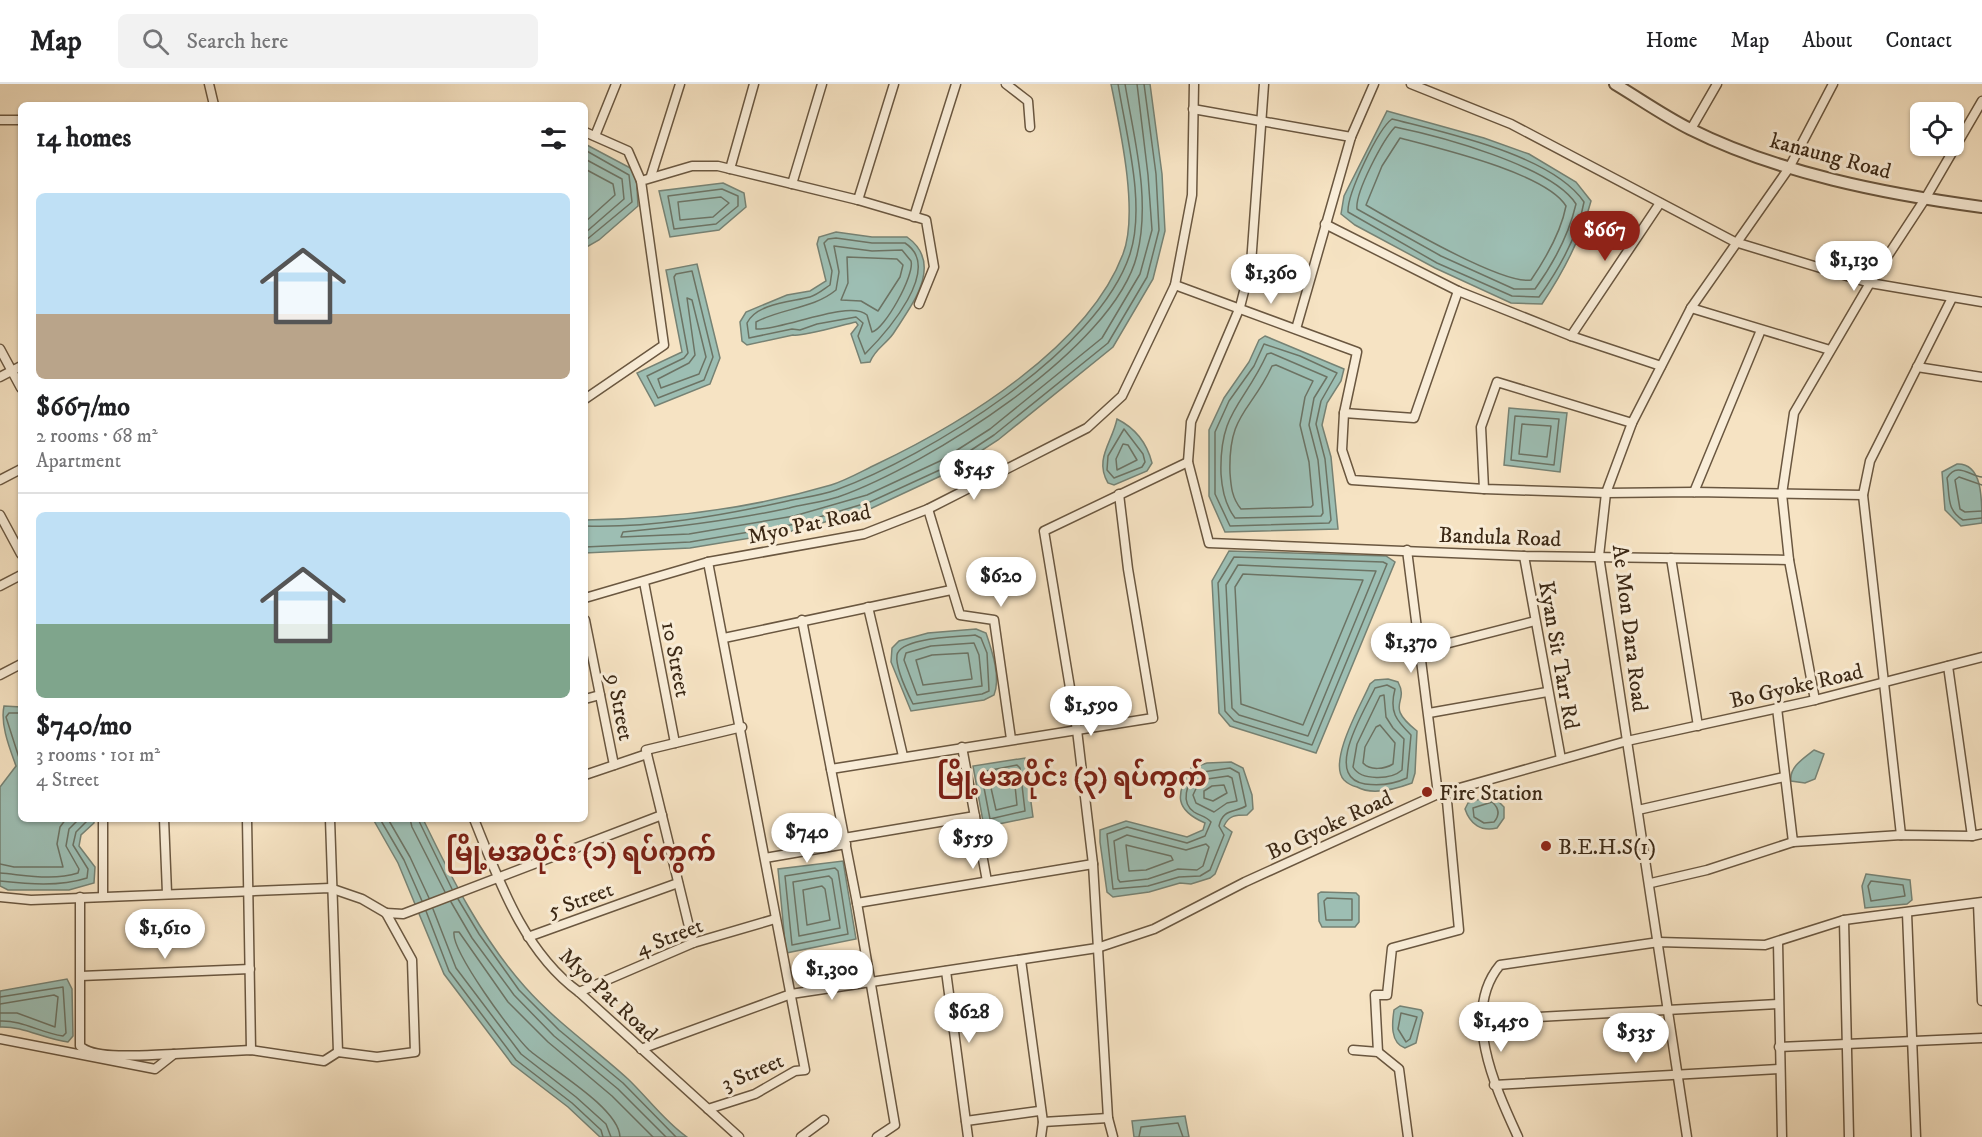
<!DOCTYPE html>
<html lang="en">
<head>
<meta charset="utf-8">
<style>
	:root { --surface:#fff; --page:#f2f2f2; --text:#202124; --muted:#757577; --line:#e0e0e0; --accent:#8f2418 }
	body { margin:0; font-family:"IM FELL DW Pica","Noto Sans Myanmar",serif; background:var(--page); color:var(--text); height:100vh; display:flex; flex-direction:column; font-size:22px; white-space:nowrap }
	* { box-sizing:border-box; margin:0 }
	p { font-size:20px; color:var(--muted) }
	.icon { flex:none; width:33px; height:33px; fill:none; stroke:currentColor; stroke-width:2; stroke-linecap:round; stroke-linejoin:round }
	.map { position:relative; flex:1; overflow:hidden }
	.side { position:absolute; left:18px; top:18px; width:570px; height:720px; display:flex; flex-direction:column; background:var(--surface); border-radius:9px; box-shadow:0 2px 4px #0004 }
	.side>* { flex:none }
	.tools { position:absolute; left:1910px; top:18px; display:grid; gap:12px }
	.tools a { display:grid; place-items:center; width:54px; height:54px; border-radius:9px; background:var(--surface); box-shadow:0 2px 4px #0004; font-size:30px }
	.price { position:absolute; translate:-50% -51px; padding:0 14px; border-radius:21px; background:#fff; color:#222; font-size:20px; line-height:39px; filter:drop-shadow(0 2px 3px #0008) }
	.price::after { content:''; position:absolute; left:50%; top:36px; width:18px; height:14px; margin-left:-9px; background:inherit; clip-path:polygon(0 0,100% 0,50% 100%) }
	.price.selected { background:var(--accent); color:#fff }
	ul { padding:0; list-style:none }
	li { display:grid; align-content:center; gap:12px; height:318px; padding:0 18px }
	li+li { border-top:2px solid var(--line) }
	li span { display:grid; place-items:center; height:186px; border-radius:9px; color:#555 }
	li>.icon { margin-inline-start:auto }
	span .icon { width:108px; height:108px; fill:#fffc; stroke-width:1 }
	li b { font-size:26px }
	h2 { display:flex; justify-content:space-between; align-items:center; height:72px; padding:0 18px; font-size:26px }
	header { display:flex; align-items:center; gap:36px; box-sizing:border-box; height:84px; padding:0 30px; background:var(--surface); border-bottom:2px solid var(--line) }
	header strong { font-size:28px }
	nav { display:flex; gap:33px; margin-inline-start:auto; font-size:21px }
	.search { width:420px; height:54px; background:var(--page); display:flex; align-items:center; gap:15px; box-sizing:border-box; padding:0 21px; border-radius:9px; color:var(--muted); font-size:22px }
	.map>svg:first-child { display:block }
	.water { fill:#9dbeb3; stroke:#768274; stroke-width:1.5 }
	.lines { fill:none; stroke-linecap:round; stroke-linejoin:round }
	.shore { stroke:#6c7364; stroke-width:1.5 }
	.minor-casing { stroke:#6a5740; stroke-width:11 }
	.tertiary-casing { stroke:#6a5740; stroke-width:14 }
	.minor { stroke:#f9edd8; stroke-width:8 }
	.tertiary { stroke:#f9edd8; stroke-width:10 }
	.poi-dot { fill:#8f2418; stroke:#f9edd8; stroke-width:2 }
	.labels { text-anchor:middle; stroke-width:6; stroke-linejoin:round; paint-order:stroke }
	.street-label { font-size:22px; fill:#3b2815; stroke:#f9edd8 }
	.poi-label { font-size:22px; fill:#3b2815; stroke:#f9edd8; text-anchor:start }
	.quarter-label { font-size:26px; font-weight:bold; fill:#7a1f14; stroke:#f9edd8 }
</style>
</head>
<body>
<header>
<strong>Map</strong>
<div class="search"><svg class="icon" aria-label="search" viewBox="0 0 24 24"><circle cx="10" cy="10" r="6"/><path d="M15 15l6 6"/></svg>Search here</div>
<nav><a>Home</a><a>Map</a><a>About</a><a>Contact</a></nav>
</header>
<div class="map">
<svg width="1982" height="1053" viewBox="0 0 1982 1053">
	<rect width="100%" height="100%" fill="#f6e3c3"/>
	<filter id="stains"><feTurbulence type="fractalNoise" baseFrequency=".00333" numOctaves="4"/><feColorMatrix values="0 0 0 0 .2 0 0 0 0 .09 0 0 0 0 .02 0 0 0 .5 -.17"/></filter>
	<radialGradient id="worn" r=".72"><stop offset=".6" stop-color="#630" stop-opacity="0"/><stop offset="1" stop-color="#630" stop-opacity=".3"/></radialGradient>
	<g class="water">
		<path d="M1111,0H1150L1162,90L1165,147L1153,195L1113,263L998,356L947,389L872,424L798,446L690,464L585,469V436C667,435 753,424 831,401C847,396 862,387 877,380C963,339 1088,263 1123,170C1139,129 1120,44 1111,0Z"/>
		<path d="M1387,27L1484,54L1529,70L1576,98L1591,117C1581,155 1564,187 1542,220L1511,219L1435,184L1355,141L1341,130L1344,112Z"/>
		<path d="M585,60L636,87L638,122L599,156L585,164Z"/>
		<path d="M723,99L744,109L746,123L719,146L670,153L659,107Z"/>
		<path d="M836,148L872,153H907C945,180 911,222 893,250C885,261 875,265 870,278L861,279L851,250L858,241L856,238C842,241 803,253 793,251L747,261L742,257L740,238L746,228L787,211L810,207L826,197L817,160L819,153Z"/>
		<path d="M697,180L720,274L710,300L655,322L637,289L682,268L666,186Z"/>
		<path d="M1265,252L1344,285L1341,297L1327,319L1322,341L1331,373L1338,445L1225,448L1209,412V346L1224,314L1249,278L1259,256Z"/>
		<path d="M1509,324L1567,329L1560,388L1504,381Z"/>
		<path d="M1117,335C1135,344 1147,359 1152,379L1147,387L1114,401L1108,399C1094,375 1112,359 1117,335Z"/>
		<path d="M1957,380C1982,379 1982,413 1982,439L1961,442L1945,426L1942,388Z"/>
		<path d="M1229,467L1386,472L1395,478L1316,669L1230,642L1219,629L1212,497Z"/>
		<path d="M976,545L986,549C992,567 1001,593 994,611L984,616L911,627L891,578L892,564L899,557L928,549Z"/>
		<path d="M1388,595L1398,598C1410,620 1383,620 1417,647L1415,689L1412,699C1396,705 1373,712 1357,703C1353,702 1347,699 1344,696C1327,678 1362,619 1370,600L1375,596Z"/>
		<path d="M4,622L21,623V735H94V739L81,751L79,762L95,783L94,799L69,806H8L0,802V703L16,682C10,665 0,641 4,622Z"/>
		<path d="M1814,666L1824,670L1815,695L1805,699L1791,697C1789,683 1804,674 1814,666Z"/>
		<path d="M1025,674L1033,733L984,743L973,682Z"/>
		<path d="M1231,678L1243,684L1252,711L1253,725L1247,731C1236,731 1229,731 1224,742L1232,748L1215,790L1210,794L1191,800L1180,799L1149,808L1113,813L1107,808L1100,758V746L1126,737L1187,753L1203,746L1205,739C1175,726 1175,711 1191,684L1207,679Z"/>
		<path d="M1492,711L1504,723V734L1497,744C1481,748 1470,740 1465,725L1468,719Z"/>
		<path d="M373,735H423C451,793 482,855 525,903C556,938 594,964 628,995C648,1014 664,1037 687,1053H600L568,1023L512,980L444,890L398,779Z"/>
		<path d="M843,777L856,855L786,869L778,785Z"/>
		<path d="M1866,790L1910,796L1912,816L1907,820L1865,824L1862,802Z"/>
		<path d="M1321,808L1356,809L1359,812V838L1355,843H1322L1319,837L1318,810Z"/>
		<path d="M67,895L72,905L73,952L68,958C44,955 23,942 0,943V907Z"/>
		<path d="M1400,922L1421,926L1423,929L1416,959L1405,964C1390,959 1392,939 1394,926Z"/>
		<path d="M1185,1032L1189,1053H1134L1132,1037Z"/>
	</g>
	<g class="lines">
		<g class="shore">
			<path d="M1125,0C1134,55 1151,115 1137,171C1114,265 926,382 838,413C822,418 805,420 789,424C734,436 679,443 623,448L621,453L689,450L794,432L867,411L940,377L990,345L1102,254L1140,190L1152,146L1148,91L1137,0"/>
			<path d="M1392,35C1446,49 1552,71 1584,118C1578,152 1559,185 1539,213L1512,212L1437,179L1348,128C1347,110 1378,45 1392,35Z"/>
			<path d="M1395,43C1439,52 1552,82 1576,120C1569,150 1553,180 1535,205H1514L1441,172L1357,125C1355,108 1383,56 1395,43Z"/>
			<path d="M1400,54C1438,64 1546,89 1566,122C1561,148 1546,174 1531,196C1503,201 1395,138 1366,121L1382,82Z"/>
			<path d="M585,66L629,91L632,118L585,157"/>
			<path d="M585,75L622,95L624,115L585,149"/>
			<path d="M585,85L613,100L615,111L585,138"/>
			<path d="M722,105L738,112V122L716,140L674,145L668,112Z"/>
			<path d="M721,113L729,119L713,133L680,136L678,118Z"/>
			<path d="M836,154L872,159H905C944,184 886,249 865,270L858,252L863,239L856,233L817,240L800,246L792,245L749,254L747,239C757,219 791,218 810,213C817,211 824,205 830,201L832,187L824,159L828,155Z"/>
			<path d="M834,162L872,167L902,166L911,177C915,191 884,246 872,248L867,231C850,215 780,247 756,245V238C782,224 813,225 836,206L839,188Z"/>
			<path d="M847,173L897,175L903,181L900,193L878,227L861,217L841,216L848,199Z"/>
			<path d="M692,187L713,273L704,296L658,314L647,292L684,274L688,269L674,193L676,190Z"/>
			<path d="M687,214L692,216L706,273L699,290L661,304L658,295L689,279L695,271Z"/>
			<path d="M1264,260L1300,272L1337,289L1321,317L1316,340L1325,375L1331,436L1329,439L1230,442L1215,410V348L1229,317L1254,282Z"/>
			<path d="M1271,269L1327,293L1314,314L1309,341L1318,376L1323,429L1321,432L1235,434C1225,421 1222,406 1221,390C1219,327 1244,321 1267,270Z"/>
			<path d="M1276,281L1313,297L1305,313L1300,341L1309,378L1313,421L1311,423L1241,425C1232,414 1231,403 1230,389C1228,329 1251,328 1272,282Z"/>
			<path d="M1515,332L1559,335L1554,381L1511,376Z"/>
			<path d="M1522,340L1551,342L1547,373L1519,370Z"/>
			<path d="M1124,345L1143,370L1145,378L1142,383L1114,394L1107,386L1108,372Z"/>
			<path d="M1123,360L1128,361L1137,376L1117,386L1116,375Z"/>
			<path d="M1982,393C1970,392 1957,377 1947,394C1950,411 1946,426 1963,436L1982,434"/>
			<path d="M1982,401L1959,393L1955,396L1960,425L1965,428L1982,427"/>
			<path d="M585,442C651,444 719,432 783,418C800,414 819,412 836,406C928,372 1098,268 1130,170C1146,121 1126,50 1118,0"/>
			<path d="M585,463L690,458L796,440L870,418L944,384L994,351L1108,259L1147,193L1159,146L1156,90L1144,0"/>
			<path d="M1234,473L1383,478L1387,480L1312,661L1234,637L1225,627L1218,499Z"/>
			<path d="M1238,481L1376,487L1308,652L1239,631L1232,624L1226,501Z"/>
			<path d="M1243,490L1363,496L1303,641L1241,620L1235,503Z"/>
			<path d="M975,551L981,554L987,569L989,607L982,610L913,620C907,608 895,584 897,571C900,553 960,553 975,551Z"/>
			<path d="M974,559L979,571L982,602L917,611L904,576L906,569L931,562Z"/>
			<path d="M968,569L972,595L923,601L916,576L932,571Z"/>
			<path d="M1387,601L1395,605C1389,628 1396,636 1411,651L1407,694C1394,700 1379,702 1365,700C1322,693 1365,626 1375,604Z"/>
			<path d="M1384,611L1386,633L1393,644L1404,655L1402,686C1391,696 1361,697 1353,683L1357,660L1380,612Z"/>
			<path d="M21,629H9L6,633L21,680"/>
			<path d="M1380,641L1395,659L1393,680C1385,685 1370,687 1363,679L1365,663L1376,643Z"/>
			<path d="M1017,681L1020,684L1025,727L990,735L981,688Z"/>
			<path d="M1230,684L1239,689L1246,722C1235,729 1223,724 1219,742L1224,751L1210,786L1200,792L1179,793L1148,802L1113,805L1107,750L1127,743L1187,759L1205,752L1211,738C1206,732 1200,732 1194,728C1180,718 1187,700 1196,689Z"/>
			<path d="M1011,690L1014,692L1017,721L996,726L989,695Z"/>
			<path d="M1228,692L1232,694L1237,717L1227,719L1214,728L1196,719L1193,711L1200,696Z"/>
			<path d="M1212,702L1224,701L1227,709L1213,717L1204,714V707Z"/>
			<path d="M1492,718C1499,724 1500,731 1494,738L1484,739L1474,733L1473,724Z"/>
			<path d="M380,735L404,776L422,817"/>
			<path d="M388,735L410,773L429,814"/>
			<path d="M410,735L412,743L445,808"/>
			<path d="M418,735L452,805"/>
			<path d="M1127,751L1186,766L1206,760L1209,763L1203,782L1197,786L1178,785L1148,795L1120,798L1118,795L1114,757Z"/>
			<path d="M1126,761L1171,772L1173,776L1146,786L1129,787Z"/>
			<path d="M0,780L14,783H63L57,760L60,743L66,735"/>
			<path d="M835,784L838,787L848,850L792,861L785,792Z"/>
			<path d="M0,789C25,791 53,797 78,789L79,785L66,762L69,745L79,735"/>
			<path d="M829,792L832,795L840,844L799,852L793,798Z"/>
			<path d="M0,797C28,800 59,803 87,794L88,785L73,761L76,748L89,735"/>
			<path d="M1871,797L1903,801L1905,812L1871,817L1868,802Z"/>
			<path d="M822,802L825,805L830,836L807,841L803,806Z"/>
			<path d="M1327,814L1352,815V836H1326L1324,817Z"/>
			<path d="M458,815L479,850L519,906L559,946L623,999L676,1053"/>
			<path d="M451,818L472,854L514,911L554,952L618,1005L666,1053"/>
			<path d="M433,825L456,884L521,970L576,1013L606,1040L611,1053"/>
			<path d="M426,827L449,887L516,976L572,1019L601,1046L603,1053"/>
			<path d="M0,913L63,903L66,949L63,952C41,949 22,936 0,937"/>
			<path d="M0,920L54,911L58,913L55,943L17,929H0"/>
			<path d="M1401,929L1417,933L1410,955L1406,958L1398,945Z"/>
			<path d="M620,1053C619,1024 551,985 529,966C513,951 451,867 454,848H459L508,918L548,958L612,1012L653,1053"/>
			<path d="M1139,1053L1141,1043L1178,1039L1183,1053"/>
		</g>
		<defs>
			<g id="minor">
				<path d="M209,0L214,21"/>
				<path d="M1006,0L1028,17L1030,43"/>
				<path d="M1264,0L1251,180L1240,223L1191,338L1188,378L1209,459L1524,472L1789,476"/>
				<path d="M1411,0L1511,40L1735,158L1870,199L1982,218"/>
				<path d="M1193,25L1351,53"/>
				<path d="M0,36H21"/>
				<path d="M1691,45L1717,0"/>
				<path d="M585,48L628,67L641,97"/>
				<path d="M595,52L616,0"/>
				<path d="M730,85L754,0"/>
				<path d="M651,92L680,0"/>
				<path d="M792,100L822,0"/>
				<path d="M858,116L926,136L934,183L919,220"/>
				<path d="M914,133L956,0"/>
				<path d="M1325,140L1458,207L1571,252L1661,282"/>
				<path d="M1175,201L1357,268L1344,329L1342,366L1352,396L1484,405L1606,409L1694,408L1863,411"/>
				<path d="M1691,224L1830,266"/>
				<path d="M1296,245L1351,53L1374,0"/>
				<path d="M1571,252L1660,119"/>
				<path d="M0,265L21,304"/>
				<path d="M1917,283L1982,293"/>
				<path d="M0,293L21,282"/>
				<path d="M585,315L664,261L641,97L692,82H718L858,116L894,0"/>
				<path d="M1344,329L1414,334L1458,207"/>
				<path d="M0,396L21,385"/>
				<path d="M1484,405L1481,343L1497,298L1632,339"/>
				<path d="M1694,408L1761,246"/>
				<path d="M928,425L960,531L994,536L1011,655"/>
				<path d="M0,431L21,470"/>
				<path d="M1524,472L1561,675"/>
				<path d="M1671,474L1698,642"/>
				<path d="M644,498L675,659"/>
				<path d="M0,502L21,491"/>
				<path d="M585,514L708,478L864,450L928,425L1087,344L1122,312L1175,201L1192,111L1194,0"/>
				<path d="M868,523L903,672"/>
				<path d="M585,536L614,681"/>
				<path d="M802,536L857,819L895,1041L877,1053"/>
				<path d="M724,554L951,506"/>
				<path d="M1422,566L1535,537"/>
				<path d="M1948,582L1972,752L1982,750"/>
				<path d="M0,591L21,580"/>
				<path d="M585,615L600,611"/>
				<path d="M1815,616L1789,476L1782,410L1794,329L1870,199L1925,115L1982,17"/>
				<path d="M1777,624L1793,758L1901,751L1972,752"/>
				<path d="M1429,629L1547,608"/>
				<path d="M962,663L987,797"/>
				<path d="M831,685L1153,634L1128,485L1119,410"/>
				<path d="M585,691L647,670"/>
				<path d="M1638,726L1784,693"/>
				<path d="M164,735L167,809"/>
				<path d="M247,735L251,966"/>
				<path d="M330,735L338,968"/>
				<path d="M474,735C499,797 524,868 579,908L739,1053"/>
				<path d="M1901,751L1863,411L1870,377L1952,214"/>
				<path d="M844,754L975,732"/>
				<path d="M765,774L846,760"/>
				<path d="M1651,799L1707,786L1793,758"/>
				<path d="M103,812V735"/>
				<path d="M0,813L31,816L330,804L362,815L386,829L412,876L415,968L377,973L338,968L324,977L251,966L174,970L155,985L0,955"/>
				<path d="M80,813V962C95,977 152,970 174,970"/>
				<path d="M857,819L1093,780"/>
				<path d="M1978,819L1982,917"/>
				<path d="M386,829L403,830L662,731"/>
				<path d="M1907,829L1916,1053"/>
				<path d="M1844,836L1849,1053"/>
				<path d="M528,853L678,799"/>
				<path d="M1778,858L1782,1053"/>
				<path d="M693,859L646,666L742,643"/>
				<path d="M1021,876L1043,1038L1041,1053"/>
				<path d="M946,887L968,1053"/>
				<path d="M81,892L250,885"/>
				<path d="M579,908L693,859L775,835"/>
				<path d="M1481,936L1778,920"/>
				<path d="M1779,963L1982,954"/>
				<path d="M641,965L791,910L1097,864L1154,845L1245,798L1438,710L1627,657L1815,616L1982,573"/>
				<path d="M1353,966L1378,968L1399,985L1408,1053"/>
				<path d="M1378,968L1375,911H1387L1392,864L1459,846L1447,717L1438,710L1407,466"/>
				<path d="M1494,1001L1779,985"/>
				<path d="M708,1025L755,1010L795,987L805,986L708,478"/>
				<path d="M966,1037L1039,1027"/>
				<path d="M1043,1038L1108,1034"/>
				<path d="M801,1053L824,1036"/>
				<path d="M1113,1053L1108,1034L1093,780L1077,646L1044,447L1188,378"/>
				<path d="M1518,1053C1496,1005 1460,929 1500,881L1659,858L1765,861L1844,836L1982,818"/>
				<path d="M1687,1053L1599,472L1606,409L1632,339L1691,224L1789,84L1833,0"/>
			</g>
			<path id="tertiary" d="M1615,0C1640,15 1664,32 1690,45C1778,89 1885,110 1982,123"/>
		</defs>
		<use href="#minor" class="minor-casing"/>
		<use href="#tertiary" class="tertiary-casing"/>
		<use href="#minor" class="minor"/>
		<use href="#tertiary" class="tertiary"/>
	</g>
	<g class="poi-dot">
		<circle cx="1427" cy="708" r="6"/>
		<circle cx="1546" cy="762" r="6"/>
	</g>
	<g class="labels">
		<g class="street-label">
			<text transform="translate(1831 71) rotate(15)" y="8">kanaung Road</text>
			<text transform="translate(809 439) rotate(-12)" y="8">Myo Pat Road</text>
			<text transform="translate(1500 452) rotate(2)" y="8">Bandula Road</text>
			<text transform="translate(1631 544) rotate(83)" y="8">Ae Mon Dara Road</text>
			<text transform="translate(1560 571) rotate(80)" y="8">Kyan Sit Tarr Rd</text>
			<text transform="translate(677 575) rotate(79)" y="8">10 Street</text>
			<text transform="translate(1796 601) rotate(-13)" y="8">Bo Gyoke Road</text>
			<text transform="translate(621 623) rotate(79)" y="8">9 Street</text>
			<text transform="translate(1329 740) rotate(-25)" y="8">Bo Gyoke Road</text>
			<text transform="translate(580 815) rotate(-20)" y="8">5 Street</text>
			<text transform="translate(669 852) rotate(-21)" y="8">4 Street</text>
			<text transform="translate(609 910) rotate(43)" y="8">Myo Pat Road</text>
			<text transform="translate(752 987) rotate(-23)" y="8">3 Street</text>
		</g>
		<g class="poi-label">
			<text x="1439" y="716">Fire Station</text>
			<text x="1558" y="770">B.E.H.S(1)</text>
		</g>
		<g class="quarter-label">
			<text x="1072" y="702">မြို့မအပိုင်း (၃) ရပ်ကွက်</text>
			<text x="581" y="777">မြို့မအပိုင်း (၁) ရပ်ကွက်</text>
		</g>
	</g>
	<rect width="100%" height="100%" filter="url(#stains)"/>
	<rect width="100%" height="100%" fill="url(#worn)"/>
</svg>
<div class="tools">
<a><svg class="icon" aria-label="locate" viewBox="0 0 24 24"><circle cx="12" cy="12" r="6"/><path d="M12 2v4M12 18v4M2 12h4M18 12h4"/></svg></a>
</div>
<b class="price selected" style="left:1605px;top:178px">$667</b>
<b class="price" style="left:1854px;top:208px">$1,130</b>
<b class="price" style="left:1271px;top:221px">$1,360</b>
<b class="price" style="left:974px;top:417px">$545</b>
<b class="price" style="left:1001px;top:524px">$620</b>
<b class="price" style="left:1411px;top:590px">$1,370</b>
<b class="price" style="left:1091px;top:653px">$1,590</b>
<b class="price" style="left:807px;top:780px">$740</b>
<b class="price" style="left:973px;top:786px">$559</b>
<b class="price" style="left:165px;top:876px">$1,610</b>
<b class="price" style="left:832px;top:917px">$1,300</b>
<b class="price" style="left:969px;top:960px">$628</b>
<b class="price" style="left:1501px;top:969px">$1,450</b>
<b class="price" style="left:1636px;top:980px">$535</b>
<section class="side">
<h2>14 homes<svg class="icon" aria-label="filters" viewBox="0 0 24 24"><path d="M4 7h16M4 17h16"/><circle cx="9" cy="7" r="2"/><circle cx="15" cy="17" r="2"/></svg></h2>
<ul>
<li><span style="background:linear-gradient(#bfe0f5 65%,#b9a48a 0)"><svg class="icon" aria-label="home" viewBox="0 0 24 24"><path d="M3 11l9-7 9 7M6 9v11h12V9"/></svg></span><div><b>$667/mo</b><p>2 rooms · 68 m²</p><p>Apartment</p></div></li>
<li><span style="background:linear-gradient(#bfe0f5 60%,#7fa58c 0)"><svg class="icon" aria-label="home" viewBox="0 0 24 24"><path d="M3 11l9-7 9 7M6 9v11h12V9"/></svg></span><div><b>$740/mo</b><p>3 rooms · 101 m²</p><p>4 Street</p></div></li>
</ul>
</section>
</div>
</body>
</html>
